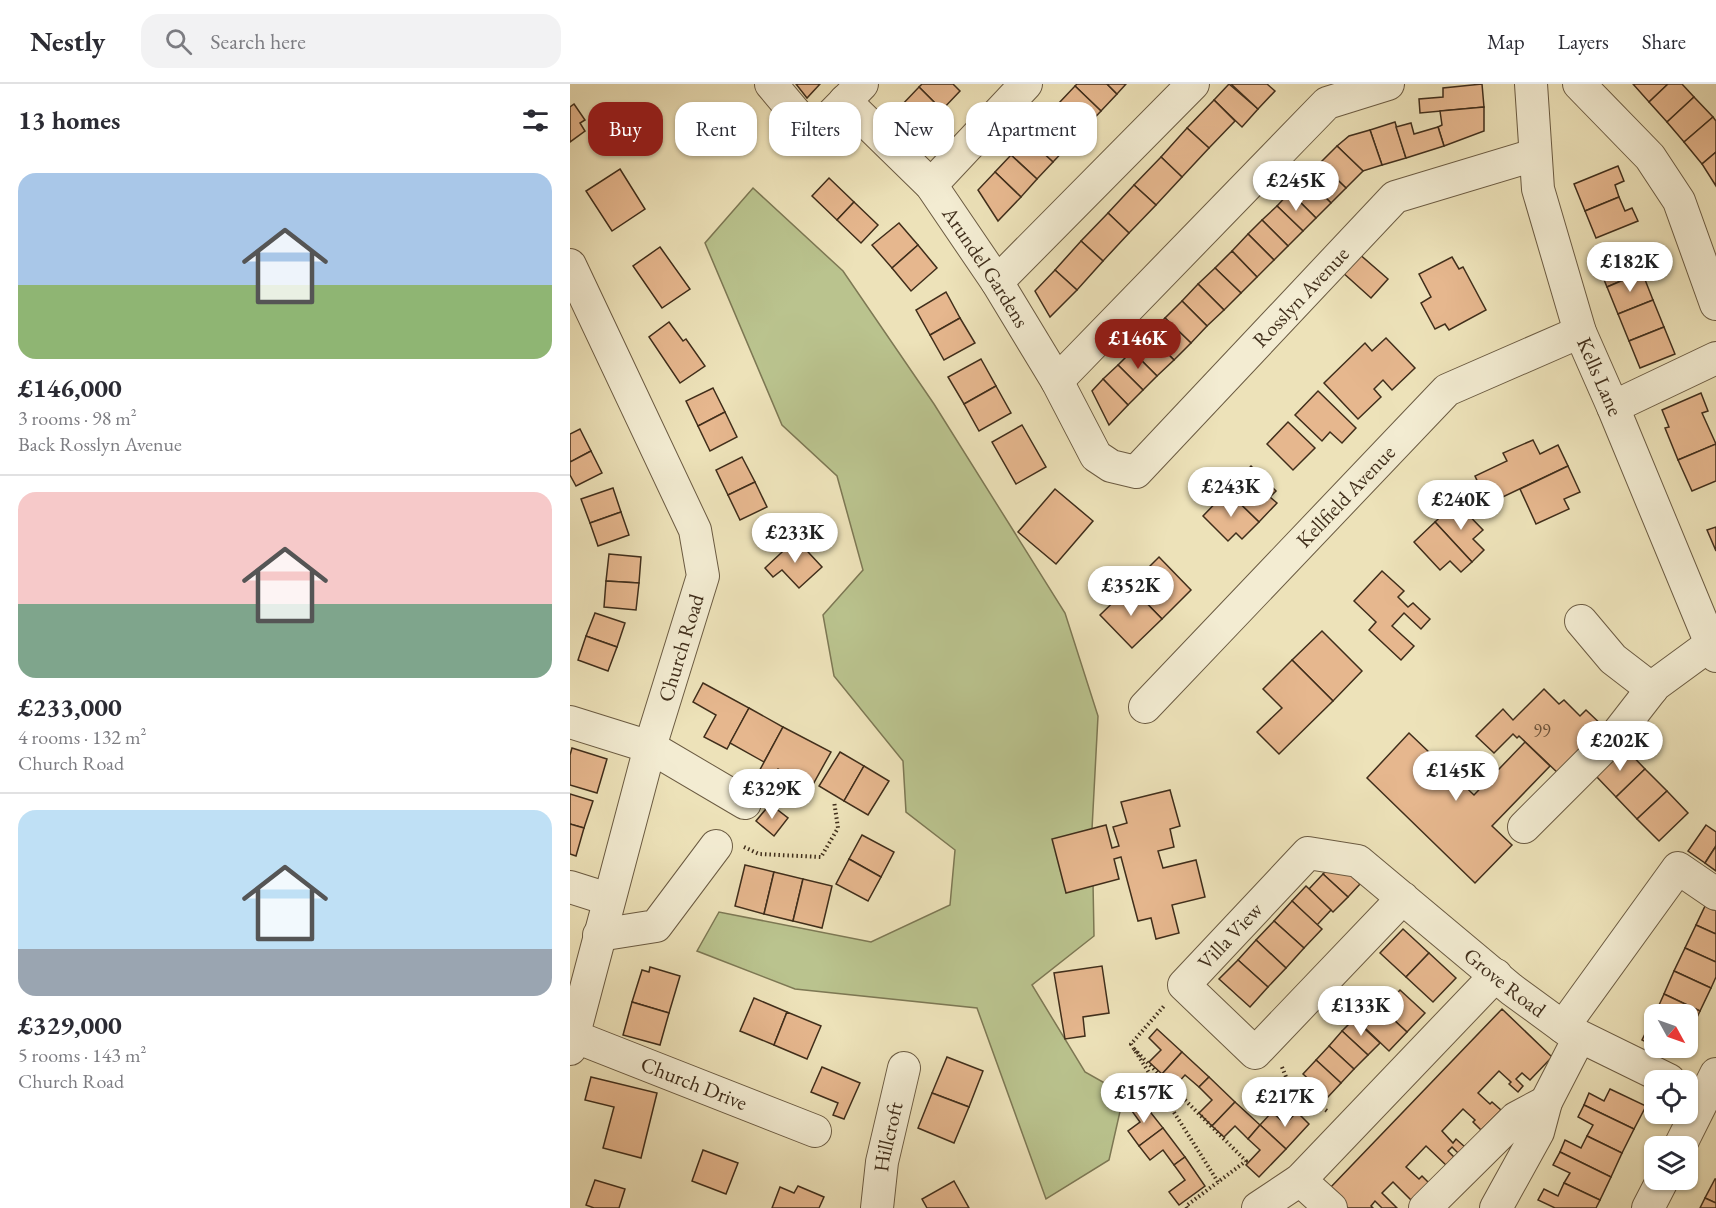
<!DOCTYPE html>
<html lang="en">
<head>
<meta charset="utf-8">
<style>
	:root { --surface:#fff; --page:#f2f2f3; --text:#2b2b33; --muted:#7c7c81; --line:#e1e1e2; --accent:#8f2418 }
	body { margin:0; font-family:"EB Garamond",serif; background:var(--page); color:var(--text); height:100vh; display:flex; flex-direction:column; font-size:22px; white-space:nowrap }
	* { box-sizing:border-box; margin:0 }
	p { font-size:20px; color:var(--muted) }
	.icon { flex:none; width:33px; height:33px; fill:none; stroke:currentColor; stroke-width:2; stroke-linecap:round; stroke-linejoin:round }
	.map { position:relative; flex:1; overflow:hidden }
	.sheet { display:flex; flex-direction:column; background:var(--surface); width:570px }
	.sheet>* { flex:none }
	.hud { position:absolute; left:18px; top:18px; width:570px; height:54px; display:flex; gap:12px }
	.needle { width:39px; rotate:130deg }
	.controls { position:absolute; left:1074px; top:920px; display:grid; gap:12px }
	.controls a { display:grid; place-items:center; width:54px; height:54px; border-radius:12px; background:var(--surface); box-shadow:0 2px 4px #0004; font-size:30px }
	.price { position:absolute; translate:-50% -51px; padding:0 14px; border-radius:21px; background:#fff; color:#222; font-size:20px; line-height:39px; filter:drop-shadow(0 2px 3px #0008) }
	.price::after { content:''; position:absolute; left:50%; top:36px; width:18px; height:14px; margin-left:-9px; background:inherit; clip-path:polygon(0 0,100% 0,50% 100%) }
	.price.selected { background:var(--accent); color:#fff }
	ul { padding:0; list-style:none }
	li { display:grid; align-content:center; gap:12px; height:318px; padding:0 18px }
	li+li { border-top:2px solid var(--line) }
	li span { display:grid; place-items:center; height:186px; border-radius:18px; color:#555 }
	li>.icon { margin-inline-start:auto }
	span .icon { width:108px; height:108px; fill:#fffc; stroke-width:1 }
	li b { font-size:26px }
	h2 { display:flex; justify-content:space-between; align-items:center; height:72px; padding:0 18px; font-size:26px }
	.pill { padding:0 21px; border-radius:18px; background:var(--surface); box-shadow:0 2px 4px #0004; font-size:21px; line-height:54px }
	.pill.selected { background:var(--accent); color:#fff }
	header { display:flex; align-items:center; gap:36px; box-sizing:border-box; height:84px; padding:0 30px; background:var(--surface); border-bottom:2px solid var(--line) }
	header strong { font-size:28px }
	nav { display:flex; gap:33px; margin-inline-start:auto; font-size:21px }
	.search { width:420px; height:54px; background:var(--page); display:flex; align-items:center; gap:15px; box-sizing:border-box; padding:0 21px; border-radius:18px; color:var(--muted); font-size:22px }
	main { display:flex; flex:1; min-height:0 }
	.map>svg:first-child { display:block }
	.green { fill:#bac38e; stroke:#7d7854; stroke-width:1.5 }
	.building { fill:#e6b78e; stroke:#402e1b; stroke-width:1.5 }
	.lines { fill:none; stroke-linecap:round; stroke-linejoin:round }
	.minor-casing { stroke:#6b5b42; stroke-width:34 }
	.path { stroke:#402e1b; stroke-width:4; stroke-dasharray:1.5 3; stroke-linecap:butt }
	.minor { stroke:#f3ecd2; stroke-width:32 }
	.labels { text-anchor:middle; stroke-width:6; stroke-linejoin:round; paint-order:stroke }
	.number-label { font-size:18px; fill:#6a5038 }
	.street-label { font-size:21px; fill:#402e1b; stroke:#f3ecd2 }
</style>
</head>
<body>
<header>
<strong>Nestly</strong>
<div class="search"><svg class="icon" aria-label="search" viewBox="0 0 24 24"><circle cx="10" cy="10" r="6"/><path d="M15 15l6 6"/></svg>Search here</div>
<nav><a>Map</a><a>Layers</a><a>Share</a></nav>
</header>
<main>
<section class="sheet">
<h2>13 homes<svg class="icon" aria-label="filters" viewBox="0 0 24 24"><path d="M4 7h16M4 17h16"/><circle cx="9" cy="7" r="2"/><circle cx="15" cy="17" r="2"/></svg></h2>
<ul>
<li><span style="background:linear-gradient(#a9c7e8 60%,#8fb573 0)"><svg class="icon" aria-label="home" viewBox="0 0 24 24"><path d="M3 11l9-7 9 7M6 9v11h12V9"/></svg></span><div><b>£146,000</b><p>3 rooms · 98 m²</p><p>Back Rosslyn Avenue</p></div></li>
<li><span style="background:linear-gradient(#f6c9c9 60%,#7fa58c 0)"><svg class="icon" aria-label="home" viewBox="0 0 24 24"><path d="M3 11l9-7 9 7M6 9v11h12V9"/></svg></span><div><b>£233,000</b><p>4 rooms · 132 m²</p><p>Church Road</p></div></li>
<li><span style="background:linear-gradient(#bfe0f5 75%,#9aa5b1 0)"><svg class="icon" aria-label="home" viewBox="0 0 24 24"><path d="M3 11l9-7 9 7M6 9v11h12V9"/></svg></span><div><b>£329,000</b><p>5 rooms · 143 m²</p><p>Church Road</p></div></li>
</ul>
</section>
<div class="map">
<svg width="1146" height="1124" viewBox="0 0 1146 1124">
	<rect width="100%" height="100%" fill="#ede2b9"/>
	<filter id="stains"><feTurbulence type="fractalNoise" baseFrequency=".00333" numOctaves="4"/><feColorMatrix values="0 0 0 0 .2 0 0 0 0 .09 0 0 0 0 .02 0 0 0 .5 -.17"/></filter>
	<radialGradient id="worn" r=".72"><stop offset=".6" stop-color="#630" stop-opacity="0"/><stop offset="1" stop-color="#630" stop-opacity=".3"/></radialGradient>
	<path class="green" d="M183,104L273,187L364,320L495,529L528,632L522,745L524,852L462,901L515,988L554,1010L539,1076L476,1115L407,924L225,905L127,867L149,828L301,858L380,821L385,766L336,728L333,677L264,592L253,531L293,486L267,392L212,341L135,159Z"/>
	<g class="building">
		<path d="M226,0H250L237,14Z"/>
		<path d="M352,0H383L390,7L372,26L349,3Z"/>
		<path d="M507,0H537L547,10L531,27L505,2Z"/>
		<path d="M537,0H556L547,10Z"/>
		<path d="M659,0L688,25L672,43L644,16Z"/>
		<path d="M661,0H697L705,7L688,25Z"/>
		<path d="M912,0L914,23L850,29L849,15L873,13V4Z"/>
		<path d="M1063,0H1098L1079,18Z"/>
		<path d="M1098,0H1112L1124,13L1097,38L1079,18Z"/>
		<path d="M505,2L531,27L515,44L489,19Z"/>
		<path d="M349,3L372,26L353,45L330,23Z"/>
		<path d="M1124,13L1143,33L1114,58L1097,38Z"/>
		<path d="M644,16L665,37L639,64L617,44Z"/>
		<path d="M489,19L515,44L499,61L473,37Z"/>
		<path d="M4,20L15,36L10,39L15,47L0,58V23Z"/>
		<path d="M914,23V47L874,62L868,43L872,41L870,27Z"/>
		<path d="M1143,33L1146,37V68L1132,80L1114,58Z"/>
		<path d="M473,37L499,61L483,78L457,54Z"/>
		<path d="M825,38L836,74L812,81L800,46Z"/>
		<path d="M841,39L844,50L868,43L874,62L836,74L826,43Z"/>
		<path d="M617,44L639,64L612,93L591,73Z"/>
		<path d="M800,46L812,81L793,87L767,62L779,52Z"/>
		<path d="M457,54L483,78L467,95L441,71Z"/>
		<path d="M767,62L793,87L776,104L750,79Z"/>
		<path d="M1146,68V102L1132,80Z"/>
		<path d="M441,71L467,95L451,113L425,88Z"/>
		<path d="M591,73L612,93L586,121L564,101Z"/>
		<path d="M750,79L776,104L761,119L736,94Z"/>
		<path d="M1048,82L1054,97L1045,101L1049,113L1015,127L1004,100Z"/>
		<path d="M50,85L75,125L42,147L16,107Z"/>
		<path d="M425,88L451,113L428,137L408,106Z"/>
		<path d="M259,94L284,118L267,136L242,112Z"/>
		<path d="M736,94L761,119L746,134L720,108Z"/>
		<path d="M564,101L586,121L559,149L538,129Z"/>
		<path d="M720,108L746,134L733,147L707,122Z"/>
		<path d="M1049,113L1055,127L1062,124L1068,137L1026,154L1015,127Z"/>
		<path d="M284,118L308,141L291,159L267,136Z"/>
		<path d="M707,122L733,147L718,162L692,136Z"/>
		<path d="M538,129L559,149L533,177L511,157Z"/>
		<path d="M692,136L718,162L704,176L678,150Z"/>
		<path d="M329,139L348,161L322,184L302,161Z"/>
		<path d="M678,150L704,176L687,193L662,167Z"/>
		<path d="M511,157L533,177L507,206L485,186Z"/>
		<path d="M348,161L367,184L341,207L322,184Z"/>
		<path d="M1061,162L1072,188L1037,203L1026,176Z"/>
		<path d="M90,163L120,205L92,224L63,182Z"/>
		<path d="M662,167L687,193L671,209L645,184Z"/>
		<path d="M788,169L818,195L801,214L771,187Z"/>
		<path d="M882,173L889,185L893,183L916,226L879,246L875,240L865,245L851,219L861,213L849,190Z"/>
		<path d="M645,184L671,209L654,226L628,200Z"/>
		<path d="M485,186L507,206L480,233L465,207Z"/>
		<path d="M1072,188L1083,216L1048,230L1037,203Z"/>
		<path d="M628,200L654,226L637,242L612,217Z"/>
		<path d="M376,208L390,234L360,251L346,226Z"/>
		<path d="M1083,216L1094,243L1059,257L1048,230Z"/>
		<path d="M612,217L637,242L621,259L595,234Z"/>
		<path d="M390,234L405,259L374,276L360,251Z"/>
		<path d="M595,234L621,259L604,276L578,250Z"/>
		<path d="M99,238L113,257L116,255L135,282L110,299L79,253Z"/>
		<path d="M1094,243L1105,270L1070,284L1059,257Z"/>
		<path d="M578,250L604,276L587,292L562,267Z"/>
		<path d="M816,254L845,284L822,306L813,296L804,305L811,313L788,335L754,299L795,259L802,267Z"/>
		<path d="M562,267L587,292L573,306L548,281Z"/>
		<path d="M411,275L426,302L394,320L378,293Z"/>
		<path d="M548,281L573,306L558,321L533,295Z"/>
		<path d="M533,295L558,321L539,341L522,307Z"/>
		<path d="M426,302L441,329L409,347L394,320Z"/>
		<path d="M143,304L155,328L128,342L116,317Z"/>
		<path d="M748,307L786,344L772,359L760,348L752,357L725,331Z"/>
		<path d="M1131,309L1138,327L1132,329L1146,360L1108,376L1095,344L1099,343L1092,326Z"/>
		<path d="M155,328L167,353L140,367L128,342Z"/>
		<path d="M718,338L745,364L723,386L697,360Z"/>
		<path d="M452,341L476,383L446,400L422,358Z"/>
		<path d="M10,345L21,367L0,378V350Z"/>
		<path d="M963,356L970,370L988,361L998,382L918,420L905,392L937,377L933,369Z"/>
		<path d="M1146,360V397L1122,407L1108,376Z"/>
		<path d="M21,367L32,389L6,402L0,391V378Z"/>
		<path d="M172,373L185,398L158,411L146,386Z"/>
		<path d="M681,382L706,407L700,413L707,419L689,438L657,407Z"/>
		<path d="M998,382L1010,408L994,415L999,425L966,440L950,405Z"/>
		<path d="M185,398L197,423L170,436L158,411Z"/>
		<path d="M43,404L51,428L20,439L11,415Z"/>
		<path d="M485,405L523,437L486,480L448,448Z"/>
		<path d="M657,407L689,438L672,455L666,449L658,457L633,432Z"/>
		<path d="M886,418L913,446L903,455L914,466L902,478L865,438Z"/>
		<path d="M51,428L59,451L28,462L20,439Z"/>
		<path d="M865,438L902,478L891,488L880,477L870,486L844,458Z"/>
		<path d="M1146,443V467L1137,446Z"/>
		<path d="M226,455L252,483L229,504L212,486L203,493L195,484Z"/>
		<path d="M39,470L71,473L69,499L36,497Z"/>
		<path d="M589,473L621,506L592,535L560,502Z"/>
		<path d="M812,487L834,507L828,513L838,523L843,519L860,535L851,545L834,529L822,542L844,562L831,576L799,546L806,538L784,517Z"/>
		<path d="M36,497L69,499L66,526L34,523Z"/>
		<path d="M560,502L592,535L562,564L530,531Z"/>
		<path d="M25,529L55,539L47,563L16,552Z"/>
		<path d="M752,547L792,587L763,617L722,576Z"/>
		<path d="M16,552L47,563L38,587L8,576Z"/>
		<path d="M722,576L763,617L709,670L687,648L712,624L693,605Z"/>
		<path d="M133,599L179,624L157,665L134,653L146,631L123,618Z"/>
		<path d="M974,605L989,620L994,616L1010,632L1016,626L1036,645L990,691L949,652L947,654L943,650L924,669L906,652L933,625L943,636Z"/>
		<path d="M179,624L213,643L194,678L160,659Z"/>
		<path d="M213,643L261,668L241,704L208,685L199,701L186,693Z"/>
		<path d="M839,649L904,711L955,658L980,682L922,742L942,761L905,799L797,694Z"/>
		<path d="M1054,663L1075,685L1046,713L1025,691Z"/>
		<path d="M2,664L37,675L27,709L0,701V671Z"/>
		<path d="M270,668L294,682L274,717L249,702Z"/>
		<path d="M294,682L319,697L298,731L274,717Z"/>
		<path d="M1075,685L1097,707L1067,735L1046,713Z"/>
		<path d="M600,706L610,742L600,745L604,763L588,767L593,784L626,776L635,813L602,821L609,849L586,855L581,834L568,837L551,773L544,775L549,795L496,809L482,755L536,741L542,764L549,762L543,743L557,739L551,718Z"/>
		<path d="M1097,707L1118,729L1089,757L1067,735Z"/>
		<path d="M0,710L23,717L14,744L0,740Z"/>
		<path d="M200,720L218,734L204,752L186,737Z"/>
		<path d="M0,740L14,744L6,772L0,770Z"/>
		<path d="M1136,741L1146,748V762L1135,779L1118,767Z"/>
		<path d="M292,751L324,768L311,793L279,775Z"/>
		<path d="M1146,762V787L1135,779Z"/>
		<path d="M279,775L311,793L298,817L266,800Z"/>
		<path d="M765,777L790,800L778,813L753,790Z"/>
		<path d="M175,781L204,788L194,830L165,822Z"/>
		<path d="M204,788L233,795L223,837L194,830Z"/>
		<path d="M753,790L778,813L763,828L739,805Z"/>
		<path d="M233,795L262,802L252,844L223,837Z"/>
		<path d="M736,802L761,826L747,841L722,817Z"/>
		<path d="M722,817L752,845L734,864L704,837Z"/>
		<path d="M1137,818L1146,822V850L1126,841Z"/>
		<path d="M704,837L734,864L716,884L686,856Z"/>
		<path d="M1126,841L1146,850V878L1115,864Z"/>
		<path d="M833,845L859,869L836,893L810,869Z"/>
		<path d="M686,856L716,884L698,903L668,876Z"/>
		<path d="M1115,864L1146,878V893L1141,904L1104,887Z"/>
		<path d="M859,869L886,894L863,918L836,893Z"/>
		<path d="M668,876L698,903L680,923L649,895Z"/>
		<path d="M532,882L539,929L513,933L515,952L495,955L484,889Z"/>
		<path d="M80,883L110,892L99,929L62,918L72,886L79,888Z"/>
		<path d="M1104,887L1141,904L1130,927L1094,910Z"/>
		<path d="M830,906L855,929L837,948L812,925Z"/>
		<path d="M1094,910L1130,927L1119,950L1118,949V930H1085Z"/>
		<path d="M184,914L217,928L204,961L170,947Z"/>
		<path d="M62,918L99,929L90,961L53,951Z"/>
		<path d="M812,925L837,948L819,967L795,944Z"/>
		<path d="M932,925L982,973L960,996L952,989L946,995L953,1002L948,1008L939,1000L941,998L929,987L908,1009L920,1020L922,1018L931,1026L911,1046L903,1038L905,1036L893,1025L872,1047L883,1059L886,1055L895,1063L889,1070L882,1063L878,1067L885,1074L877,1082L856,1062L836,1083L849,1095L852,1092L860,1100L843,1118L823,1098L812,1109L827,1124H812L805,1117L801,1122L803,1124H778L759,1105Z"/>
		<path d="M217,928L251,942L237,975L204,961Z"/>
		<path d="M1083,934H1084V962L1072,956Z"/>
		<path d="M784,935L810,959L798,971L772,947Z"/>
		<path d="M587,945L612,968L592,990L579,978L591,966L579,954Z"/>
		<path d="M772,947L798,971L784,985L759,962Z"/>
		<path d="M759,962L784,985L771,999L746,976Z"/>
		<path d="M1086,963H1113L1109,973Z"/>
		<path d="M612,968L639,993L629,1003L615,991L605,1002L592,990Z"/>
		<path d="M377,973L413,987L399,1023L362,1009Z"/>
		<path d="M746,976L771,999L758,1013L733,990Z"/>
		<path d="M252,983L290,999L274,1035L263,1031L268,1019L241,1008Z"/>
		<path d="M21,993L87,1009L71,1074L33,1064L44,1023L15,1016Z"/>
		<path d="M639,993L665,1018L642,1042L629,1029L642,1016L629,1003Z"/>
		<path d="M1040,1005L1076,1022L1064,1045L1014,1021L1019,1009L1034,1017Z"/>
		<path d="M362,1009L399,1023L384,1059L348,1044Z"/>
		<path d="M570,1015L593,1044L569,1062L558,1047L570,1038L559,1023Z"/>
		<path d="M665,1018L690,1041L678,1055L665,1042L654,1053L642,1042Z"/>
		<path d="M1014,1021L1064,1045L1052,1069L1017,1052L1023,1041L1008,1033Z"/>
		<path d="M702,1028L715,1040L727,1028L739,1040L716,1065L690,1041Z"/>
		<path d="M690,1041L716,1065L689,1093L676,1081L690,1066L678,1055Z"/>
		<path d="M593,1044L615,1073L604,1081L593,1066L580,1076L569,1062Z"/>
		<path d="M1017,1052L1052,1069L1041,1093L990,1068L995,1056L1011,1064Z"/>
		<path d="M133,1066L168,1079L156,1110L122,1097Z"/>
		<path d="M990,1068L1041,1093L1030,1116L994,1099L1000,1089L983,1081Z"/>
		<path d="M615,1073L635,1102L609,1121L599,1108L615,1096L604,1081Z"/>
		<path d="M1145,1095H1146V1119L1135,1114Z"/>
		<path d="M25,1096L55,1105L49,1124H24L16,1121Z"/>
		<path d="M384,1097L399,1124H357L352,1115Z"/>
		<path d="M994,1099L1030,1116L1026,1124H985L968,1116L974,1105L988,1112Z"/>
		<path d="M228,1102L254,1113L249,1124H202L210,1103L224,1109Z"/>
		<path d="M1135,1114L1146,1119V1124H1130Z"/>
	</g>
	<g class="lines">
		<defs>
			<g id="minor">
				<path d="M201,0L243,50L292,0"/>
				<path id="s1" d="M961,0L968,105L1010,248L1043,323L1146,572"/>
				<path d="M1009,0L1080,73L1109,117L1146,220"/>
				<path id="s2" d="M275,17L361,101L427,198L487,297L526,372L541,382L566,388L825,113L964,71"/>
				<path d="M361,101L456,0"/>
				<path d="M0,181L125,446L133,492L80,663L0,965"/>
				<path d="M427,198L623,0"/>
				<path d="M487,297L757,19L818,0"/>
				<path d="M1043,323L1146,274"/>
				<path d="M1011,537L1043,575L1082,605"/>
				<path id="s3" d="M575,623L877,306L1010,248"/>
				<path d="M0,638L80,663L175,719"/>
				<path d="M954,743L1047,650L1085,601L1141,560"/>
				<path d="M0,803L38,815"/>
				<path id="s4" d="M833,814L685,969L614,901L738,769L788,777L941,905L997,946L1099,996"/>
				<path d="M29,851L86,842L146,762"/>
				<path d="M993,943L1108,784L1146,810"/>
				<path id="s5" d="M3,952L245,1047"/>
				<path d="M976,1018L1009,954"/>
				<path d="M1110,1062L1146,990"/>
				<path d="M730,1096L761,1124"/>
				<path id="s6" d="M307,1124L312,1078L334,984"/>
				<path d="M688,1124L730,1096L926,891"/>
				<path d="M855,1124L946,1034L976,1018L968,1048L926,1124"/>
				<path d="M1078,1124L1093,1095"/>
			</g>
		</defs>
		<use href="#minor" class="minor-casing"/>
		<g class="path">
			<path d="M174,763L189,770L251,773L268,744L264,717"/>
			<path d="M564,965L561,960L594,922"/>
			<path d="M712,983L718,998L757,1027"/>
			<path d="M689,999L718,998"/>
			<path d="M617,1124L616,1122L676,1077L564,965L648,1098"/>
		</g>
		<use href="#minor" class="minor"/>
	</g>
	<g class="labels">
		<g class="number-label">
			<text x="972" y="653">99</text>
		</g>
		<g class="street-label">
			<text dy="7" stroke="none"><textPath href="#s2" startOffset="219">Arundel Gardens</textPath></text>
			<text dy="7" stroke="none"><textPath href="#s2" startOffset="722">Rosslyn Avenue</textPath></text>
			<text dy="7" stroke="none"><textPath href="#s1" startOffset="303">Kells Lane</textPath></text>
			<text dy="7" stroke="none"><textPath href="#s3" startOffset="291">Kellfield Avenue</textPath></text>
			<text transform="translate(111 564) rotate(-73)" y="7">Church Road</text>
			<text dy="7" stroke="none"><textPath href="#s4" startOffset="380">Villa View</textPath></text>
			<text dy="7" stroke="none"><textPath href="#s4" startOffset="735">Grove Road</textPath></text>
			<text dy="7" stroke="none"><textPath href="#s5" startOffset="130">Church Drive</textPath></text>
			<text dy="7" stroke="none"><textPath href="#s6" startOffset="72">Hillcroft</textPath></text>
		</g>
	</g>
	<rect width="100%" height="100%" filter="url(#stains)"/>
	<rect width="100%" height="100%" fill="url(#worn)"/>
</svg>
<div class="controls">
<a><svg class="needle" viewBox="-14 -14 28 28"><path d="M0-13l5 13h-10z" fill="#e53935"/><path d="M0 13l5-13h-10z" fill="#7c7c81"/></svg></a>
<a><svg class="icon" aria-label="locate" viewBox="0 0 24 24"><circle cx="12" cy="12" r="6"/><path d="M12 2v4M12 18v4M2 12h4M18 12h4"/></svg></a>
<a><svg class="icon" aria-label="layers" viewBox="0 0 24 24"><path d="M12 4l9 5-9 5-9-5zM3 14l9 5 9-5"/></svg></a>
</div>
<b class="price" style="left:726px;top:128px">£245K</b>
<b class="price" style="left:1060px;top:209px">£182K</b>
<b class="price selected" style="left:568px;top:286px">£146K</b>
<b class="price" style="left:661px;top:434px">£243K</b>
<b class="price" style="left:891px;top:447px">£240K</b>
<b class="price" style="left:225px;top:480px">£233K</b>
<b class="price" style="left:561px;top:533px">£352K</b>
<b class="price" style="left:1050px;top:688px">£202K</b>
<b class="price" style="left:886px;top:718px">£145K</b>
<b class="price" style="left:202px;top:736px">£329K</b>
<b class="price" style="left:791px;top:953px">£133K</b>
<b class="price" style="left:574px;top:1040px">£157K</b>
<b class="price" style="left:715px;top:1044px">£217K</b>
<div class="hud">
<a class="pill selected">Buy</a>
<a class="pill">Rent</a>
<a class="pill">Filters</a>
<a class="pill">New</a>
<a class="pill">Apartment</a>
</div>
</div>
</main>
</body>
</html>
